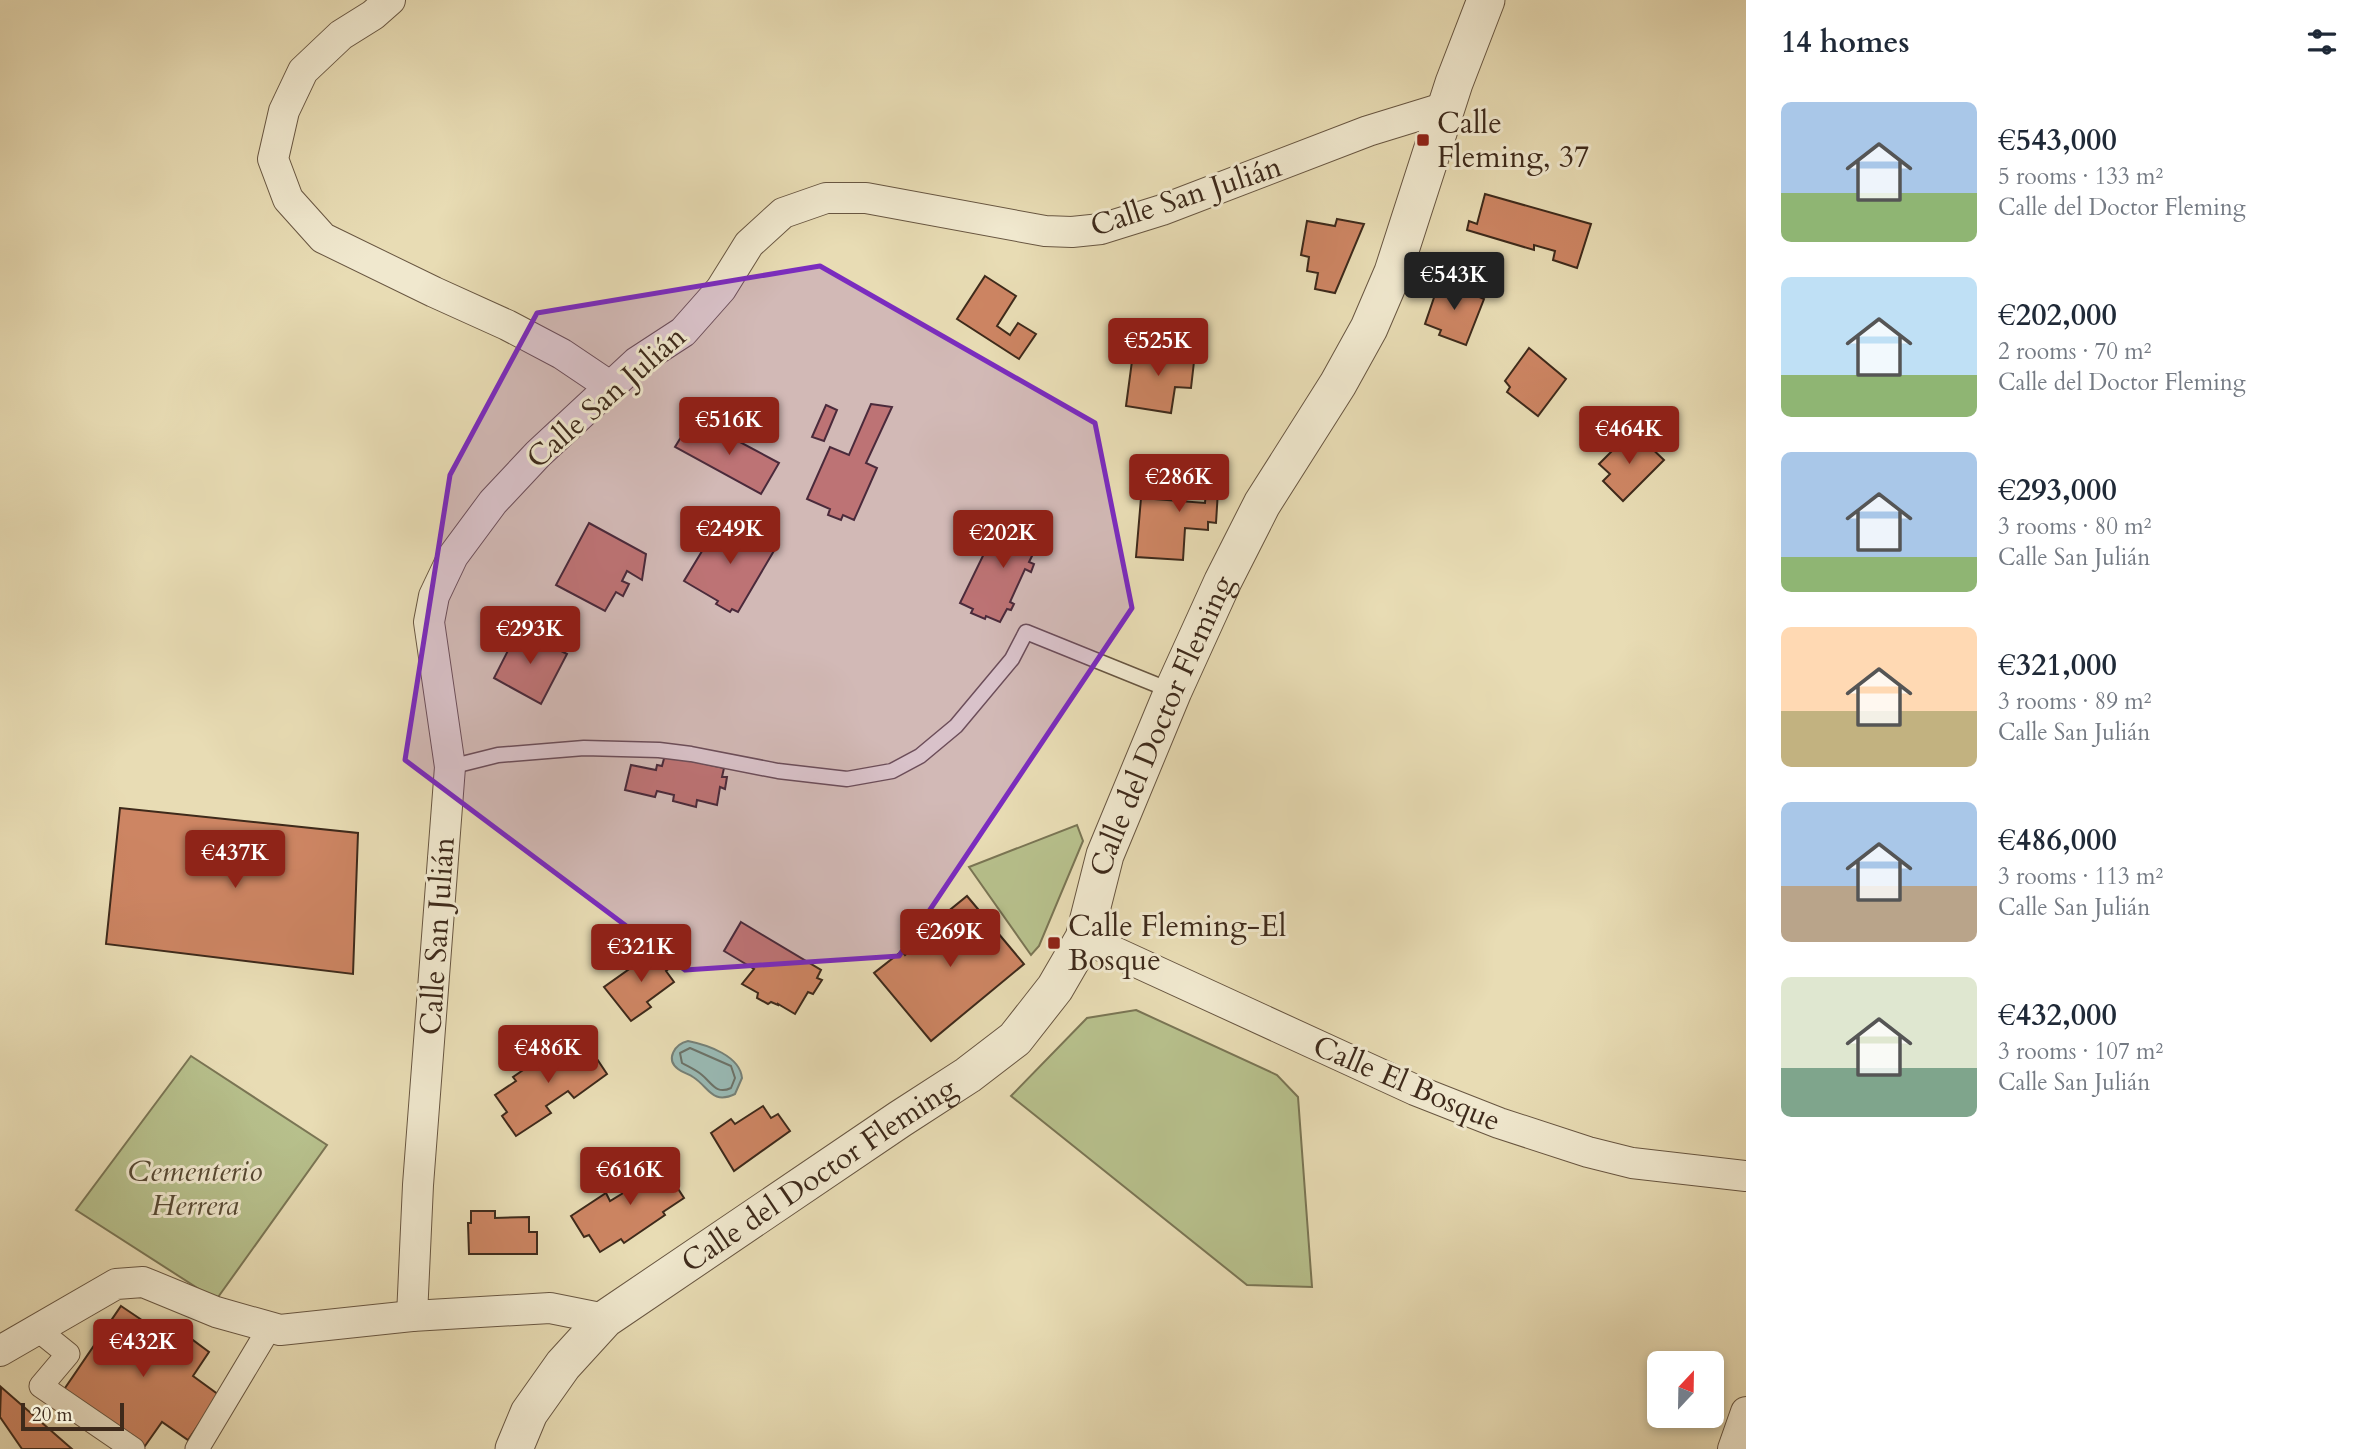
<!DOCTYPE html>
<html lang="en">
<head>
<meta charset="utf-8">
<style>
	:root { --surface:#fff; --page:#f2f2f3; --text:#1f2937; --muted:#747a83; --accent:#8f2418 }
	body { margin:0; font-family:Cardo,serif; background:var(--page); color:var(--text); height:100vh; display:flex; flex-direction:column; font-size:26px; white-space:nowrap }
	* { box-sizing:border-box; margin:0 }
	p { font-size:23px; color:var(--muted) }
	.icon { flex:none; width:38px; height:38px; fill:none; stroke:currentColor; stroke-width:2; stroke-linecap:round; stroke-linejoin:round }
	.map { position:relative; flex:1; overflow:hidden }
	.panel { display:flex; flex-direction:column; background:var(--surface); width:630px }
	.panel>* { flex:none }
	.needle { width:46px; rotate:22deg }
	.tools { position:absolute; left:1647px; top:1351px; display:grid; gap:14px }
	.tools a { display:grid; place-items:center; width:77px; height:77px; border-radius:10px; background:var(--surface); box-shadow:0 4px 10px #0003; font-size:35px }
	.scale { position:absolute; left:21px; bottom:18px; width:103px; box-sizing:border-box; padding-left:7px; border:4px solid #3e2a1b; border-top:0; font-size:19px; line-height:24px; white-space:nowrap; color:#3e2a1b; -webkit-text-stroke:5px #f0e8ce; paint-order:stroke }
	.price { position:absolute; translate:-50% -60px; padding:0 16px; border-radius:7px; background:var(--accent); color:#fff; font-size:23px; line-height:46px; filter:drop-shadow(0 2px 4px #0008) }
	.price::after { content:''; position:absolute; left:50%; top:42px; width:21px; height:16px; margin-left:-10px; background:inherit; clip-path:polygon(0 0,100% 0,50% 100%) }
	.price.current { background:#222; color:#fff }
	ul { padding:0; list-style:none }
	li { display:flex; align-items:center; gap:21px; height:175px; padding:0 35px }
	li span { display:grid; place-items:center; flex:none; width:196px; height:140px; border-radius:10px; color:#555 }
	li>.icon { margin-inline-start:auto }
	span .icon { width:84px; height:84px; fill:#fffc; stroke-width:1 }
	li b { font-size:30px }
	h2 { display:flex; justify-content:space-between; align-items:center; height:84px; padding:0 35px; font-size:30px }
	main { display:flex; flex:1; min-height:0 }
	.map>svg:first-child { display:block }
	.green { fill:#b7c08c; stroke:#7a7554; stroke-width:2 }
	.water { fill:#99bab5; stroke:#758077; stroke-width:2 }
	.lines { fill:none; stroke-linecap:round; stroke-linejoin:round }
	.shore { stroke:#6c7268; stroke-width:2 }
	.building { fill:#cd8563; stroke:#3e2a1b; stroke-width:2 }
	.service-casing { stroke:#685641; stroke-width:17 }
	.pedestrian-casing { stroke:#685641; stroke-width:25 }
	.minor-casing { stroke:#685641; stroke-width:32 }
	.tertiary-casing { stroke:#685641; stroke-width:39 }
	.service { stroke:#f0e8ce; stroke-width:14 }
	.pedestrian { stroke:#f0e8ce; stroke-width:23 }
	.minor { stroke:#f0e8ce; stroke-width:30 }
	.tertiary { stroke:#f0e8ce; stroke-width:37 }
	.marked { fill:#7b2cbf; fill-opacity:0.2; stroke:#7b2cbf; stroke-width:5; stroke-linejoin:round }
	.poi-dot { fill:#8f2418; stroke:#f0e8ce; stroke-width:2.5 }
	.labels { text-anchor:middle; stroke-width:6; stroke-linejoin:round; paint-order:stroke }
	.poi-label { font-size:30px; fill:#3e2a1b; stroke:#f0e8ce; text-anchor:start }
	.street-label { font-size:30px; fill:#3e2a1b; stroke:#f0e8ce }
	.park-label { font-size:30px; font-style:italic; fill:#564832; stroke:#f0e8ce }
</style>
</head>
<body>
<main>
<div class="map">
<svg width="1746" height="1449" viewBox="0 0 1746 1449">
	<rect width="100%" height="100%" fill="#e8dcb4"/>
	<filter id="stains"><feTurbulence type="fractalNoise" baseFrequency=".00286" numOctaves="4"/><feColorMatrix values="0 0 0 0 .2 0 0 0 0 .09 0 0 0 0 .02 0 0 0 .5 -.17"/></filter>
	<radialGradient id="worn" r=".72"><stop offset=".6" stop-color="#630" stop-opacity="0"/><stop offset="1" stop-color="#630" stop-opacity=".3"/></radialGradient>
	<g class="green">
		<path d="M1077,825L1083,841L1039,946L1031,955L969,867Z"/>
		<path d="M1136,1010L1277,1075L1298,1097L1312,1287L1247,1285L1011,1096L1087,1018Z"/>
		<path d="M191,1056L327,1145L216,1300L76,1210Z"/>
	</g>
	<path class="water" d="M688,1041C708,1045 740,1056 742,1078L735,1094C712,1105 709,1087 693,1077C689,1074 683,1073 678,1069C665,1059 675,1044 688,1041Z"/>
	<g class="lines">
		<path class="shore" d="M690,1048L731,1066L735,1078L731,1088C716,1095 712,1083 702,1075C696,1070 689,1067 682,1063L680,1053Z"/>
	</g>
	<g class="building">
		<path d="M1485,194L1591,224L1577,268L1553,260L1555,251L1534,245V250L1467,230L1469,221L1477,224Z"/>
		<path d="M1337,219L1364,224L1335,293L1315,289L1318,273L1307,271L1309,257L1301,255L1307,221L1335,226Z"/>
		<path d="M985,276L1016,296L997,326L1010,335L1018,323L1036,334L1019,359L957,319Z"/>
		<path d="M1440,280L1484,299L1466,345L1439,335L1441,330L1425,324Z"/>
		<path d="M1134,346L1195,353L1191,388L1175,387L1171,413L1126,406Z"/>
		<path d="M1529,348L1566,379L1538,416L1507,392L1510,387L1505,381Z"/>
		<path d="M871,404L892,407L866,463L877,468L854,520L843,515L841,520L828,515L830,509L807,499L830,447L849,455Z"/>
		<path d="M826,405L837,410L824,441L812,437Z"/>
		<path d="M707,423L718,429L721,424L726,427L723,433L779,463L761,494L675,447L686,429L699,436Z"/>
		<path d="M1630,433L1642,446L1645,442L1664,460L1623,501L1603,481L1610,474L1599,464Z"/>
		<path d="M1192,456L1220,458L1216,523L1208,522V530L1185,528L1183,560L1136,557L1141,498L1205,503L1206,491L1189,490Z"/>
		<path d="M1020,515L1046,528L1029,562L1034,564L1031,572L1025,569L1010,602L1014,604L1011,610L1007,609L1000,622L986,616L985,619L971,613L973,609L960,603L995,531L1010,538Z"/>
		<path d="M722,518L775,549L738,612L732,609L730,612L716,604L718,601L684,581Z"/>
		<path d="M589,523L646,554L642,580L627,571L622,581L629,584L623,596L616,592L605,611L556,585Z"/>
		<path d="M519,629L567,654L541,704L494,678Z"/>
		<path d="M665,755L724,768L722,777H727L725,789L720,787L717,805L697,800L696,807L673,801L674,795L657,791L655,797L625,790L631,765L656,770L657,765L662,766Z"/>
		<path d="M120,808L358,833L353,974L106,944Z"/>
		<path d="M967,896L1024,964L931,1041L874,973L902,951L905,955L944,923L940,918Z"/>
		<path d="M741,922L821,970L817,978L822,980L813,994L808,992L795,1014L778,1004V1005L771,1002L768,1004L757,998L758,993L742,984L754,969L724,951Z"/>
		<path d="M659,948L672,966L666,971L674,982L647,1002L651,1007L631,1021L604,987Z"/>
		<path d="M577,1039L588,1057L593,1053L607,1074L574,1098L568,1091L546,1106L551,1113L516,1136L502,1116L507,1112L495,1095L516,1081L513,1077L554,1049L556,1053Z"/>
		<path d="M763,1106L771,1118L778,1114L790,1131L734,1171L711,1133L731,1119L735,1124Z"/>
		<path d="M663,1157L677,1178L673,1181L684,1198L663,1212L665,1215L624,1243L621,1239L600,1252L589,1235L584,1237L571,1216L606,1193L610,1201L633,1187L628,1179Z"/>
		<path d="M471,1211H495V1218L529,1217V1232H537V1254H469L468,1223H471Z"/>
		<path d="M121,1306L170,1339L178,1329L209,1352L193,1376L219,1395L188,1440L162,1422L145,1446L63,1391Z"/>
		<path d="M1,1387L72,1449H22L0,1417Z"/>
	</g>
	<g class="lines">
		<defs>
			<path id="service" d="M450,767L498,755L584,748L659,750L691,754L778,771L847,779L892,771L920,756L956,726L1012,659L1026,632L1172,691"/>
			<g id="pedestrian">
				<path d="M37,1329L68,1354L41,1386L133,1449"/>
				<path d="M197,1449L270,1327"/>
			</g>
			<g id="minor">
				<path d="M390,0L373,15L341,35L303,71L284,111L273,159L288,199L323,238L434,292L507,325L562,354L611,387"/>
				<path d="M1084,938L1415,1090L1499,1123L1588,1152L1632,1163L1746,1176"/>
				<path d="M412,1316L418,1185L450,767L429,622L434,596L453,556L493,502L538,454L637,362L683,332L721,289L749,244L783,213L826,198H866L1045,231L1072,232L1101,229L1162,210L1368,131L1446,107"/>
				<path d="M0,1351L116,1284L143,1282L216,1312L280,1330L412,1316L550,1308L605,1319"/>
				<path d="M1733,1449L1746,1412"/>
			</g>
			<g id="tertiary">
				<path id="s1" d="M514,1449L529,1413L563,1365L605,1319L900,1119L968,1075L1015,1039L1055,988L1084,938L1105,855L1173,691L1223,581L1262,504L1338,384L1369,328L1393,272L1454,83L1486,0"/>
			</g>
		</defs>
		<use href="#service" class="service-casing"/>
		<use href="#pedestrian" class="pedestrian-casing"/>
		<use href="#minor" class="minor-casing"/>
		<use href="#tertiary" class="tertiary-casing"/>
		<use href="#service" class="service"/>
		<use href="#pedestrian" class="pedestrian"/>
		<use href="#minor" class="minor"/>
		<use href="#tertiary" class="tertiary"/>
	</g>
	<path class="marked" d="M820,266L1095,423L1132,608L899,956L685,970L405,760L450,475L537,313Z"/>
	<g class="poi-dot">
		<rect x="1416" y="133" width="14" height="14" rx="3.5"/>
		<rect x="1047" y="936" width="14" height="14" rx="3.5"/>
	</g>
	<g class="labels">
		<g class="poi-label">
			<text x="1437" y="133">Calle<tspan x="1437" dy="34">Fleming, 37</tspan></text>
			<text x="1068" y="936">Calle Fleming-El<tspan x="1068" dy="34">Bosque</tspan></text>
		</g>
		<g class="street-label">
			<text transform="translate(1186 196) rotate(-18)" y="10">Calle San Julián</text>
			<text transform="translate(606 397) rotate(-41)" y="10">Calle San Julián</text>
			<text dy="10" stroke="none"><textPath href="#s1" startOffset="1006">Calle del Doctor Fleming</textPath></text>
			<text transform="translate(437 936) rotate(-86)" y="10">Calle San Julián</text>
			<text transform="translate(1407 1083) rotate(23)" y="10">Calle El Bosque</text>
			<text dy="10" stroke="none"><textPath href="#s1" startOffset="418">Calle del Doctor Fleming</textPath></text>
		</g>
		<g class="park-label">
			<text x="195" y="1181">Cementerio<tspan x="195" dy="34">Herrera</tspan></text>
		</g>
	</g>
	<rect width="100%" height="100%" filter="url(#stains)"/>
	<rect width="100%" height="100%" fill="url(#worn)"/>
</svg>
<div class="tools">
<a><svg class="needle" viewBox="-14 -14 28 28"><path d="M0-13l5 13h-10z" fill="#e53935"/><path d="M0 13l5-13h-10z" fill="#747a83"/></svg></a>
</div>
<div class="scale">20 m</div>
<b class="price current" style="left:1454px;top:312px">€543K</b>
<b class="price" style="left:1158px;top:378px">€525K</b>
<b class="price" style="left:729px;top:457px">€516K</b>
<b class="price" style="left:1629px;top:466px">€464K</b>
<b class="price" style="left:1179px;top:514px">€286K</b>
<b class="price" style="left:730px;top:566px">€249K</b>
<b class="price" style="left:1003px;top:570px">€202K</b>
<b class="price" style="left:530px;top:666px">€293K</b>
<b class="price" style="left:235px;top:890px">€437K</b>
<b class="price" style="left:950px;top:969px">€269K</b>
<b class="price" style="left:641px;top:984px">€321K</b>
<b class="price" style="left:548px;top:1085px">€486K</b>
<b class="price" style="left:630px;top:1207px">€616K</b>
<b class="price" style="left:143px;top:1379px">€432K</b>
</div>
<section class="panel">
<h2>14 homes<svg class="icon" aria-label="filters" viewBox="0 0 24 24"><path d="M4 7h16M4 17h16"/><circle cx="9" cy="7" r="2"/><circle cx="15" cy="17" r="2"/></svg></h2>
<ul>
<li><span style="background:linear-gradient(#a9c7e8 65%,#8fb573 0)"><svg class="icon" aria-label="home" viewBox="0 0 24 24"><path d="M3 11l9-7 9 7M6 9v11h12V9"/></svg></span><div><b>€543,000</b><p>5 rooms · 133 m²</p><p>Calle del Doctor Fleming</p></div></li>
<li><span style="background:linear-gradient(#bfe0f5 70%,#8fb573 0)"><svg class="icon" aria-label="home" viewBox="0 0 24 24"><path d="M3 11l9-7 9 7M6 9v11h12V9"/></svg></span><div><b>€202,000</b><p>2 rooms · 70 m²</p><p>Calle del Doctor Fleming</p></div></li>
<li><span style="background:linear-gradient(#a9c7e8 75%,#8fb573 0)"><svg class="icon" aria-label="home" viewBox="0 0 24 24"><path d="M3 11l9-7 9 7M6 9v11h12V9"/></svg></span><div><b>€293,000</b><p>3 rooms · 80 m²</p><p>Calle San Julián</p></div></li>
<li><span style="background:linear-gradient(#ffd9b3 60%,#c2b280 0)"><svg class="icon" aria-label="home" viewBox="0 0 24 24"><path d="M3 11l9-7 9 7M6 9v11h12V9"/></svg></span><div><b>€321,000</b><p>3 rooms · 89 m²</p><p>Calle San Julián</p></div></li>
<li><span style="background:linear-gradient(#a9c7e8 60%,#b9a48a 0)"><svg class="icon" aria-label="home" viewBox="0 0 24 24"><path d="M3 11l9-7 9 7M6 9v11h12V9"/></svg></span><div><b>€486,000</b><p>3 rooms · 113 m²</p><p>Calle San Julián</p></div></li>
<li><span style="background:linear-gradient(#dfe7d0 65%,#7fa58c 0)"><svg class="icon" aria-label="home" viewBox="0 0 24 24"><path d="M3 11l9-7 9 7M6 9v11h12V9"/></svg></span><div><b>€432,000</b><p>3 rooms · 107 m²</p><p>Calle San Julián</p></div></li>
</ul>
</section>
</main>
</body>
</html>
